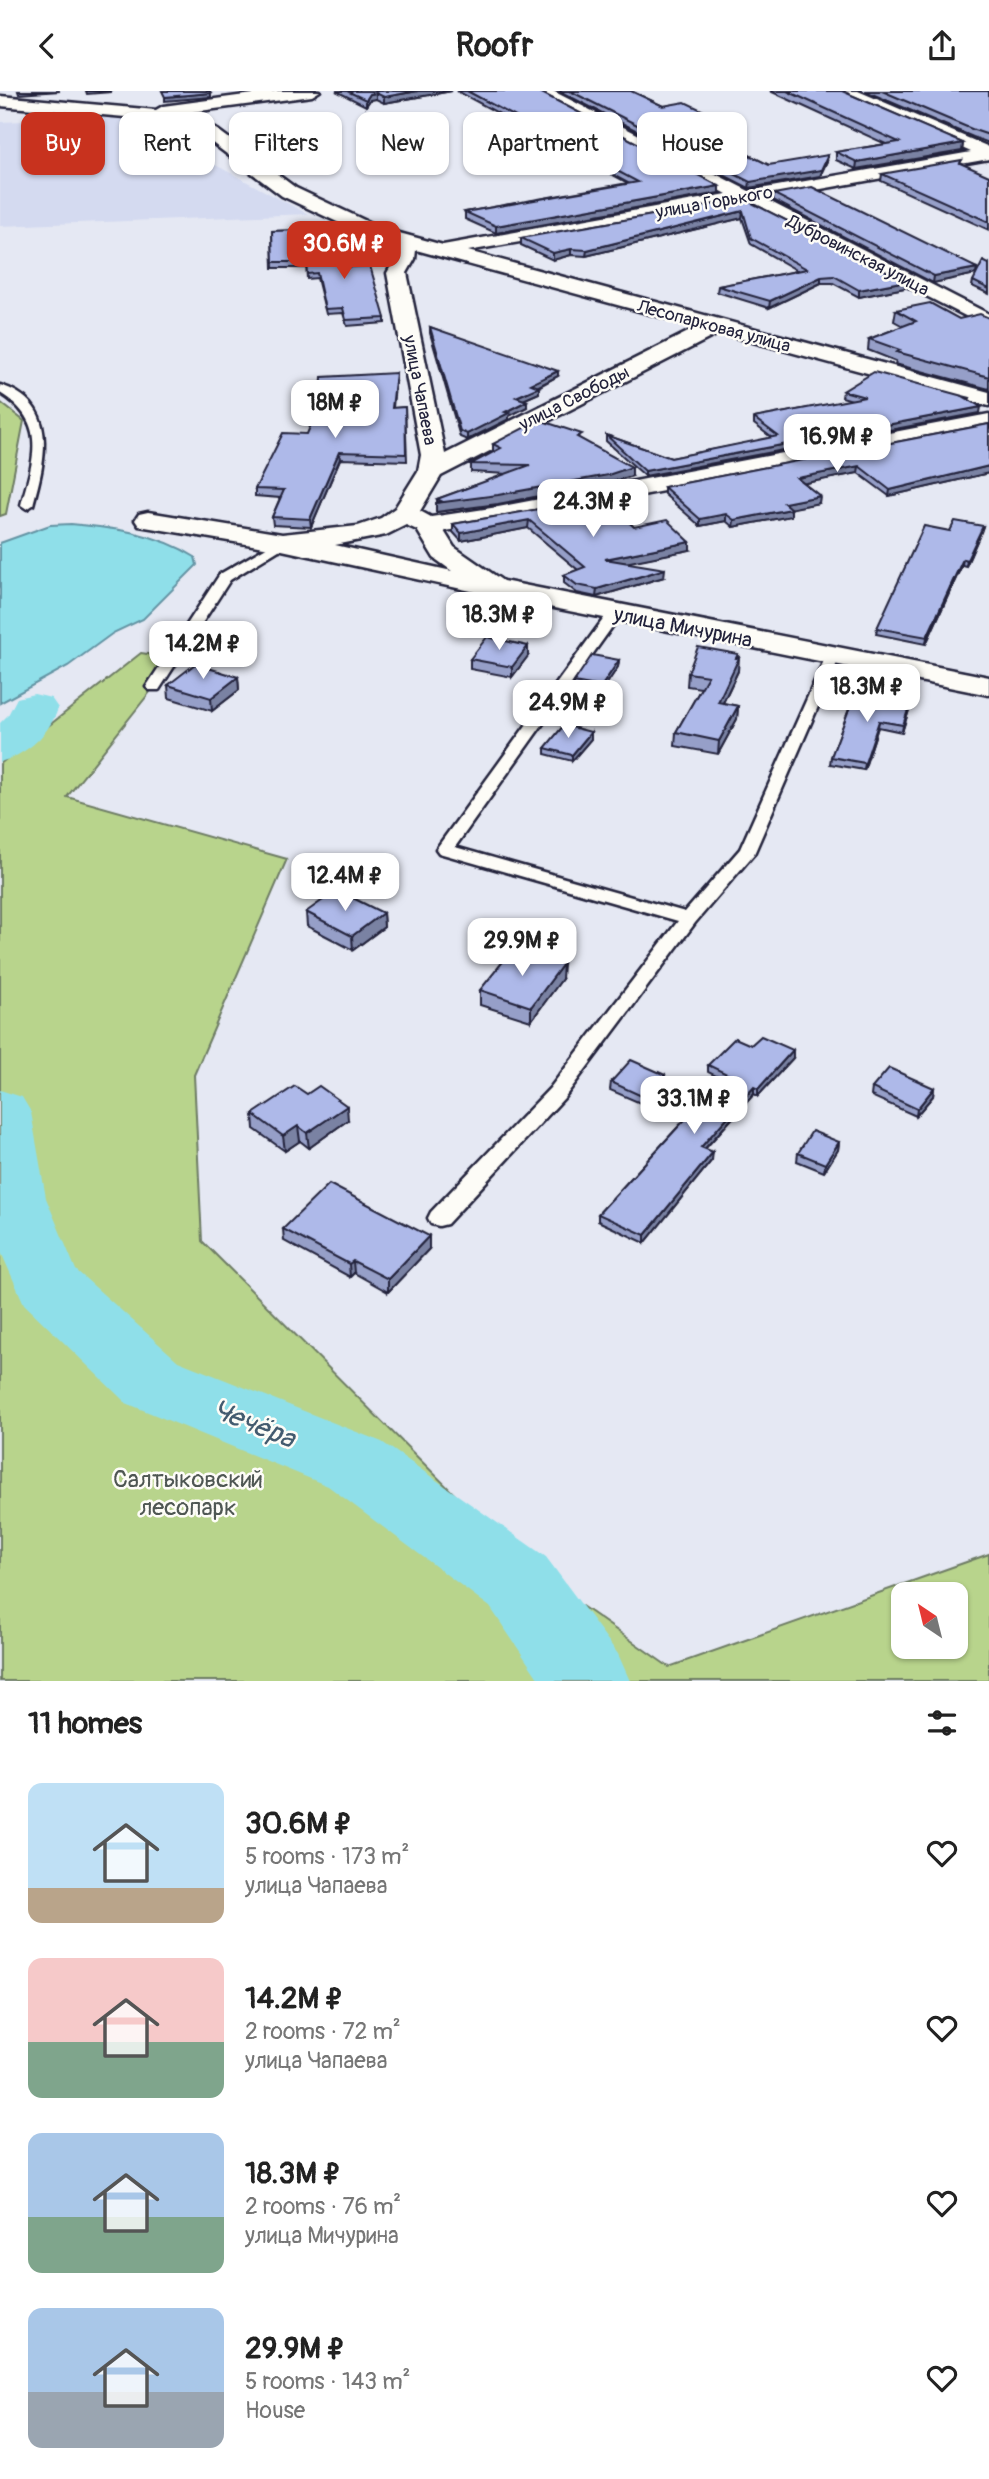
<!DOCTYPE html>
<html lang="en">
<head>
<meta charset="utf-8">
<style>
	:root { --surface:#fff; --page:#f6f6f6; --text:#222; --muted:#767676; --accent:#c8321e }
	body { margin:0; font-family:Pangolin,sans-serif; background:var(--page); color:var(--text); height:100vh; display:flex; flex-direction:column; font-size:26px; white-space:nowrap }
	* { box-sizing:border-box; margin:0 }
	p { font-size:23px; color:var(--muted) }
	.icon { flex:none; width:38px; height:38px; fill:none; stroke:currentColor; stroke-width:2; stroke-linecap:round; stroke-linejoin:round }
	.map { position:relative; height:1590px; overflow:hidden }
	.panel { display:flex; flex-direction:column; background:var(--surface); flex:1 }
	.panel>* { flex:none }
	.hud { position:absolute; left:21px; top:21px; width:948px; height:63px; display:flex; gap:14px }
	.needle { width:46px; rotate:325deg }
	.buttons { position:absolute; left:891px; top:1491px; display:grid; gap:14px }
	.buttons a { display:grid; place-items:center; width:77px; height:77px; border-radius:14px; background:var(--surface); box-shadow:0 2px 5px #0004; font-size:35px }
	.price { position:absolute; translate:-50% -60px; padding:0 16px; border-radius:14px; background:#fff; color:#222; font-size:23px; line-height:46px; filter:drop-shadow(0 2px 4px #0008) }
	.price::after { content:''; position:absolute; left:50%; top:42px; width:21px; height:16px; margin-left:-10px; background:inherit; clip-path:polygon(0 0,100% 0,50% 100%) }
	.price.active { background:var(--accent); color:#fff }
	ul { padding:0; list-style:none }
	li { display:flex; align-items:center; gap:21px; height:175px; padding:0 28px }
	li span { display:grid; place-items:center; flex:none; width:196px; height:140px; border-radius:14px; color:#555 }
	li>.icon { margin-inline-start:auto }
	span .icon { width:84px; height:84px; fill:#fffc; stroke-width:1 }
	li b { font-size:30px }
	h2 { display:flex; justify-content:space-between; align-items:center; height:84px; padding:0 28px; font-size:30px }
	.pill { padding:0 24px; border-radius:14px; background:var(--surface); box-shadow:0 2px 5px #0004; font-size:24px; line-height:63px }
	.pill.active { background:var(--accent); color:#fff }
	header { display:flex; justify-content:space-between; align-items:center; height:91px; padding:0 28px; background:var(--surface); font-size:32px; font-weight:700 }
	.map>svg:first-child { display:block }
	.built { fill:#d4daf0 }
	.green { fill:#b8d48c; stroke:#6d7b64; stroke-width:2; fill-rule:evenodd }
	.water { fill:#8fdfe9; stroke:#6393a3; stroke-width:2 }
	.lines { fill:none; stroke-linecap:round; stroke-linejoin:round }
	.river { fill:#8fdfe9; fill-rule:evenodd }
	.lane-casing { stroke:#22223b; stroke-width:5 }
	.street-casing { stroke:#22223b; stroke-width:5 }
	.lane { fill:#fdfcf7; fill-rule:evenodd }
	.street { fill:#fdfcf7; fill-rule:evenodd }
	.wall { fill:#969fc8; stroke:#22223b; stroke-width:2 }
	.shaded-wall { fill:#7a82a3; stroke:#22223b; stroke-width:2 }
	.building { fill:#aeb9e9; stroke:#22223b; stroke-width:2 }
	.labels { text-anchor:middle; stroke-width:5; stroke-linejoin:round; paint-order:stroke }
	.far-street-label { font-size:18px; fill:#22223b; stroke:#fdfcf7 }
	.street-label { font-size:21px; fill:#22223b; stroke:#fdfcf7 }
	.near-park-label { font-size:24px; fill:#4f5753; stroke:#fdfcf7 }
	.near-water-label { font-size:28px; font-style:italic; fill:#435b6f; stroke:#fdfcf7 }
</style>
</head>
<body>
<header><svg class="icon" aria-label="back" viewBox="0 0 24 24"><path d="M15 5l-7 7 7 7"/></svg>Roofr<svg class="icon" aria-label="share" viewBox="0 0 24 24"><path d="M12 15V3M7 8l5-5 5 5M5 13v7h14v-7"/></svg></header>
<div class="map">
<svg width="989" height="1590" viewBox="0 0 989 1590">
	<rect width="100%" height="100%" fill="#e5e8f3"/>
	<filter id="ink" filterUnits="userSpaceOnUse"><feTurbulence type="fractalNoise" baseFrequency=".0143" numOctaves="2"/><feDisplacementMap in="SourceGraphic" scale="14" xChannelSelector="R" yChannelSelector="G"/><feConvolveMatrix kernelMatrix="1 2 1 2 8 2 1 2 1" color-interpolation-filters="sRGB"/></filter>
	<g filter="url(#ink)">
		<path class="built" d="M125,26L308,123L0,135V31Z"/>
		<g class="green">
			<path d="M0,311L24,330L6,423L0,425Z"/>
			<path d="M141,562L173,567L154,596L67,706L287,768L194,984L202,1150L529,1478L669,1576L989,1463V1590H0V673ZM903,1503H956V1556H903Z"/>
		</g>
		<path class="water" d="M71,433C114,437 157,442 195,466L197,474L143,528L113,542L68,575L0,612V452L50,434Z"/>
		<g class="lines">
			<g class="river">
				<path d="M34,603L51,607L58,617L56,623C45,647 25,664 0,671V632L8,624L17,607Z"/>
				<path d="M0,999L22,1006L31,1021L46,1107L76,1179L178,1270L382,1351L546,1466L618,1563L630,1590H540L490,1516L328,1395L126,1312L24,1213L0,1159Z"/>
			</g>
			<defs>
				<g id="lane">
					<path d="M0,294C59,312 46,368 33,414L27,418L21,414C34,368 48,331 0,302Z"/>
					<path d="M282,447L287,448V454L230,489L159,599H149L146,596L220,483Z"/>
					<path d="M615,518L622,522L455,756L685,821L740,758L826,565L833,561L840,565L754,763L695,832L564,1007L447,1133L439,1135L431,1133L428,1127L431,1121L550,997L678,830L439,762L436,758L610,519Z"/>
				</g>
				<path id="street" d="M276,0H320L312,5L177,23L197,27L219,40L296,97L381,137L443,154L727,103L533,0H553L749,100L971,61L838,3L836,0H858L989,56V68L765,108L989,223V237L744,112L468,160L989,301V315L720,242L441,385L420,420L431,426L498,416L989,323V337L498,432L444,440L454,456L503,490L989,586V604L494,505L282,459L139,435L135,429L139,423L148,421L282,443L358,435L381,427L395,417L418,380L421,364L387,182L395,168L397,153L367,145L282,105L207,48L185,35L159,29L0,15V5L156,19L163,15ZM416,159L698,236L445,363L407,182L415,168ZM406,434L417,439L434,467L452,480L335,454L386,444Z"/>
			</defs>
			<use href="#lane" class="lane-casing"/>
			<use href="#street" class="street-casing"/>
			<use href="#lane" class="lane"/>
			<use href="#street" class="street"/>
		</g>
		<g class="wall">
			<path d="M336,0H452L384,12L376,8L370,9L366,15Z"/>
			<path d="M457,0H538L719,95V102L496,142L465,128V121L628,92Z"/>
			<path d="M559,0H631L663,15L729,32V38L704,42L769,74L827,70L820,85L749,97Z"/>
			<path d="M770,0H842L963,52L962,60L856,78L836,69V61L886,53Z"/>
			<path d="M865,0H989V52L973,46Z"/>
			<path d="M882,83L989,85V139L881,90Z"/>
			<path d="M774,103L977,177L976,183L933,192L773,109Z"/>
			<path d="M744,108L906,190L905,197L859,206L833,192H821L769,217L717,201L718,195L798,180L751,153L742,127L586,165L571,164L553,169L521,154V147Z"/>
			<path d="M303,139L306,177H273L272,140Z"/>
			<path d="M305,153L352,157L351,176L385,227V232L347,235L343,222L326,223L317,187L307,188Z"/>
			<path d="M989,173V203L972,195L973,190Z"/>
			<path d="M896,219L959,228L989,227V298L895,273L896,270L868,259L869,248L903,235L894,230Z"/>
			<path d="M430,236L558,285L538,296L539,302L523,309L527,316L509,325V328L467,349L460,346L430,242Z"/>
			<path d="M396,282L393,317L405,316L407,370L340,368L311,436L273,434L272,426L280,407L255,405V398L307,343Z"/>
			<path d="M843,300L970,307L969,309L980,322L645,385L606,350V344L671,367L772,347L754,333V327L852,309L842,306Z"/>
			<path d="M989,333V382L889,405L858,382L804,392L819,412L791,417V425L733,436L726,430L700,435L664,403V396Z"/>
			<path d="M582,349L632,385L608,392L498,413L436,421V412H437V408L508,383L471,381V373L493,361V353Z"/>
			<path d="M603,407L634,436L690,459L627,471L664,486L596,506L577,502L564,492V484L578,479L528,437L461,450L453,441V433Z"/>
			<path d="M983,435L981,441L966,475L962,474L926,553L876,543L877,537L950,440Z"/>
			<path d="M528,565L512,586L470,578V568Z"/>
			<path d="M738,567V580L723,612L738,615L737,628L718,663L675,655L676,641L701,597L687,595L688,582Z"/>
			<path d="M619,569L618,576L600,603L574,598V591Z"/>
			<path d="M238,586L239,599L212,620L169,607L168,594Z"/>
			<path d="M856,600L910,616L902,641L878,636L864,679L830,673L831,666Z"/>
			<path d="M591,641V648L572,670L545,663V657Z"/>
			<path d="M306,821L383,822L384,836L353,859L307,835Z"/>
			<path d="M562,888L531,930L480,914V899Z"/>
			<path d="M751,954L793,967L758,1005L754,1003L705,1058L712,1069L645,1152L598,1130V1123L722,988L708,981V974Z"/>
			<path d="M665,984V991L645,1014L610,999L611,991Z"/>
			<path d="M872,997H934L933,1005L916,1025L871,1005Z"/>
			<path d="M307,1003L348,1029L309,1057L300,1050L285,1060L254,1038L253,1023Z"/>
			<path d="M839,1051L838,1059L824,1081L797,1070L798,1062Z"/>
			<path d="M283,1138L429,1158L388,1201L354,1182L350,1186L284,1150Z"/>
		</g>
		<g class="shaded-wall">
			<path d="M18,0H60L19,3Z"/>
			<path d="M86,0H111V1L87,3Z"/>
			<path d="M418,0H452L384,12V6Z"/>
			<path d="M211,2V6L165,10V6Z"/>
			<path d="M376,2V8L370,9L366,15V9L370,3Z"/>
			<path d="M729,32V38L695,43V37Z"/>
			<path d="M963,52L962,60L856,78L857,71Z"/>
			<path d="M828,64L827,70L820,85L749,97L750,91Z"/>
			<path d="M719,95V102L496,142V135Z"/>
			<path d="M743,120L742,127L586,165L587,159Z"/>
			<path d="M571,158V164L553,169V162Z"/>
			<path d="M977,177L976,183L933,192L934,185Z"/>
			<path d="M821,186V192L769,217L770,210Z"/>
			<path d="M906,190L905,197L859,206V199Z"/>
			<path d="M558,280V285L531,299V293Z"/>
			<path d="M539,296V302L516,312V306Z"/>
			<path d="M527,310V316L509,325V328L467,349V343L505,321Z"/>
			<path d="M981,316L980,322L645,385V380Z"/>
			<path d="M339,361L340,368L311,436L310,428Z"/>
			<path d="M859,375L858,382L796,394L797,387Z"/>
			<path d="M989,375V382L889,405L890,399Z"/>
			<path d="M632,376V385L608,392L498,413L436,421V412Z"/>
			<path d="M820,405L819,412L784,419V412Z"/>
			<path d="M791,418V425L733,436L734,429Z"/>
			<path d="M726,423V430L700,435V428Z"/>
			<path d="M529,429L528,437L461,450V442Z"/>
			<path d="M983,435L981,441L966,475L967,469Z"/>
			<path d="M690,451V459L605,476V468Z"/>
			<path d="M963,468L962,474L926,553L927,546Z"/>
			<path d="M665,478L664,486L596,506L597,498Z"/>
			<path d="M528,555V565L512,586V576Z"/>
			<path d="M738,563L737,570L739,567L738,580L717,624L718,611Z"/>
			<path d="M619,569L618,576L600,603L601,596Z"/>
			<path d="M238,586L239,599L212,620L211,607Z"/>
			<path d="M911,610L910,616L902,641L903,634Z"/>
			<path d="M738,615L737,628L718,663L719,650Z"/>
			<path d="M879,630L878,636L864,679L865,672Z"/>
			<path d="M591,641V648L572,670V664Z"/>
			<path d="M383,822L384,836L353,859L352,845Z"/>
			<path d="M563,873L562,888L531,930V916Z"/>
			<path d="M793,959V967L758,1005V998Z"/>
			<path d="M665,984V991L645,1014L646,1007Z"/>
			<path d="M754,996V1003L700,1063L701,1056Z"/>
			<path d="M934,997L933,1005L916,1025L917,1018Z"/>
			<path d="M347,1015L348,1029L309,1057L307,1042Z"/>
			<path d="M298,1035L300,1050L285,1060L283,1045Z"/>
			<path d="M839,1051L838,1059L824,1081L825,1073Z"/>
			<path d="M713,1061L712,1069L645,1152V1144Z"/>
			<path d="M429,1145V1158L388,1201V1188Z"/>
			<path d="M353,1170L354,1182L350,1186L349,1173Z"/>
		</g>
		<g class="building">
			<path d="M162,0H210L211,2L165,6Z"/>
			<path d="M347,0H418L384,6L376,2L370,3L366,9Z"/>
			<path d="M467,0H538L719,95L496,135L465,121L638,91Z"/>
			<path d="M570,0H631L663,15L685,11L729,32L695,37L769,74L828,64L821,79L750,91Z"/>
			<path d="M787,0H842L963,52L857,71L836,61L899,51Z"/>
			<path d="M882,0H989V44L974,39Z"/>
			<path d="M962,69L960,72L989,85V131L882,83Z"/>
			<path d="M812,96L977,177L934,185L774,103Z"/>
			<path d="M744,108L906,190L859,199L834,185L821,186L770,210L718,195L807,178L751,147L743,120L587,159L571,158L553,162L521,147Z"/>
			<path d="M303,139L305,171H273L272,140Z"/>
			<path d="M352,152L350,176L370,175L385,227L346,229L343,217L325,218L317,182L307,183L305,153Z"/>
			<path d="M983,170L989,173V198L973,190Z"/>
			<path d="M930,212L959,228L980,223L989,227V286L897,261L900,259L869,248L916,230L896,219Z"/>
			<path d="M430,236L558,280L531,293L539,296L516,306L527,310L505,321L509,322L467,343L460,340Z"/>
			<path d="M874,281L970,307H966L981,316L645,380L606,344L671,367L778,345L754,327L865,306L843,300Z"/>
			<path d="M396,282L392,317L405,316L406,363L339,361L310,428L272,426L284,399L255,398L283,342L307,343L312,331H319L322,286Z"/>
			<path d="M539,329L582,343L577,346L632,376L608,384L498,404L436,412L441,410L437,408L530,374L471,373L501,357L493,353Z"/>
			<path d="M989,333V375L890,399L859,375L797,387L820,405L784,412L791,418L734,429L726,423L700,428L664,396Z"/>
			<path d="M603,407L634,436L667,429L690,451L605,468L665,478L597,498L577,494L564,484L585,476L529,429L461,442L453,433Z"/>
			<path d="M955,430L983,435L967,469L963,468L927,546L877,537L924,435L950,440Z"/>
			<path d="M487,546L528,555L512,576L470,568Z"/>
			<path d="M698,556L738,563L736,567H739L718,611L738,615L719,650L676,641L708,585L688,582Z"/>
			<path d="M592,564L619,569L601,596L574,591Z"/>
			<path d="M195,573L238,586L211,607L168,594Z"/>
			<path d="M856,600L911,610L903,634L879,630L865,672L831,666Z"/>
			<path d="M564,634L591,641L572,664L545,657Z"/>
			<path d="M337,799L383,822L352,845L306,821Z"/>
			<path d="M513,858L563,873L531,916L480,899Z"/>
			<path d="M761,945L793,959L758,998L754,996L701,1056L713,1061L645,1144L598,1123L727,983L708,974L735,947L751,954Z"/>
			<path d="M631,969L665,984L646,1007L611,991Z"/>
			<path d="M889,977L934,997L917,1018L872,997Z"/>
			<path d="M295,995L307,1003L319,995L347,1015L307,1042L298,1035L283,1045L253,1023Z"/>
			<path d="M812,1040L839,1051L825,1073L798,1062Z"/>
			<path d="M329,1093L429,1145L388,1188L353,1170L349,1173L283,1138Z"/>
		</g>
	</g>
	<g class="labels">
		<g class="far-street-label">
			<text transform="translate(714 111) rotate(-10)" y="6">улица Горького</text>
			<text transform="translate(858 164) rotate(27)" y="6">Дубровинская улица</text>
			<text transform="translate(714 235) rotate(15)" y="6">Лесопарковая улица</text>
			<text transform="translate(420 299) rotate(79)" y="6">улица Чапаева</text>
			<text transform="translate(574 307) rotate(-27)" y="6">улица Свободы</text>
		</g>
		<g class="street-label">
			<text transform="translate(683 536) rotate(11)" y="7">улица Мичурина</text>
		</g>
		<g class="near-park-label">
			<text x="188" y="1396">Салтыковский<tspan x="188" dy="28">лесопарк</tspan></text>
		</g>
		<g class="near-water-label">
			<text transform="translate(254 1332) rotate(22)" y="10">Чечёра</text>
		</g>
	</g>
</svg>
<div class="buttons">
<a><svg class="needle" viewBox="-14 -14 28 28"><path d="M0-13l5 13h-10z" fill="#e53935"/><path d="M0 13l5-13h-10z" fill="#767676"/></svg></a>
</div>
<b class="price active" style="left:344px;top:190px">30.6M ₽</b>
<b class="price" style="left:335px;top:349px">18M ₽</b>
<b class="price" style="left:837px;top:383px">16.9M ₽</b>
<b class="price" style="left:593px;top:448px">24.3M ₽</b>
<b class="price" style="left:499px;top:561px">18.3M ₽</b>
<b class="price" style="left:203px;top:590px">14.2M ₽</b>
<b class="price" style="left:867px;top:633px">18.3M ₽</b>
<b class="price" style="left:568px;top:649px">24.9M ₽</b>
<b class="price" style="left:345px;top:822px">12.4M ₽</b>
<b class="price" style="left:522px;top:887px">29.9M ₽</b>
<b class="price" style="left:694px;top:1045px">33.1M ₽</b>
<div class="hud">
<a class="pill active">Buy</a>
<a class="pill">Rent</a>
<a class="pill">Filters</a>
<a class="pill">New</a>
<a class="pill">Apartment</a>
<a class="pill">House</a>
</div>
</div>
<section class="panel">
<h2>11 homes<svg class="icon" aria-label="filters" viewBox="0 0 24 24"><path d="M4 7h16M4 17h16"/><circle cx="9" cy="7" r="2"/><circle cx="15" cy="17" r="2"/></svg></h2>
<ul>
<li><span style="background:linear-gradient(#bfe0f5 75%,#b9a48a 0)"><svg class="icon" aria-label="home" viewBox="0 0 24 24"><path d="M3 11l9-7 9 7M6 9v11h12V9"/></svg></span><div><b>30.6M ₽</b><p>5 rooms · 173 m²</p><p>улица Чапаева</p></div><svg class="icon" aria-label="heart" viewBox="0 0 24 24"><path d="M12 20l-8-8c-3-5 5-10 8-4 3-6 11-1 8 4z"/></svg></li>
<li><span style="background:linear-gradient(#f6c9c9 60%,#7fa58c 0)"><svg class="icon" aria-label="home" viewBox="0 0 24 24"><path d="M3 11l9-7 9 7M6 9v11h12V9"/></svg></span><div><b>14.2M ₽</b><p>2 rooms · 72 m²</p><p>улица Чапаева</p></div><svg class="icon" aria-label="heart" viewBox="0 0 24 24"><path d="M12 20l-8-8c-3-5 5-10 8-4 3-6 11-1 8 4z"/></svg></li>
<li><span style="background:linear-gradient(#a9c7e8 60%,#7fa58c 0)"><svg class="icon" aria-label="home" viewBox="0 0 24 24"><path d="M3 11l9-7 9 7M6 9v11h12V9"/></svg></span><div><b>18.3M ₽</b><p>2 rooms · 76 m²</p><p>улица Мичурина</p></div><svg class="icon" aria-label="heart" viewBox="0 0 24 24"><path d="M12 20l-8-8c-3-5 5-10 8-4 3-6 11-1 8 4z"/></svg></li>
<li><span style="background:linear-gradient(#a9c7e8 60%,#9aa5b1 0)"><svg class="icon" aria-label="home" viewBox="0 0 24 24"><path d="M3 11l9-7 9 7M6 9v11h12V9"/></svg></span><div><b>29.9M ₽</b><p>5 rooms · 143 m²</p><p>House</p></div><svg class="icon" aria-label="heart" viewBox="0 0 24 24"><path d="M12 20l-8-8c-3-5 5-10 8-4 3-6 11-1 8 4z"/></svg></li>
</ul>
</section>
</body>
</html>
